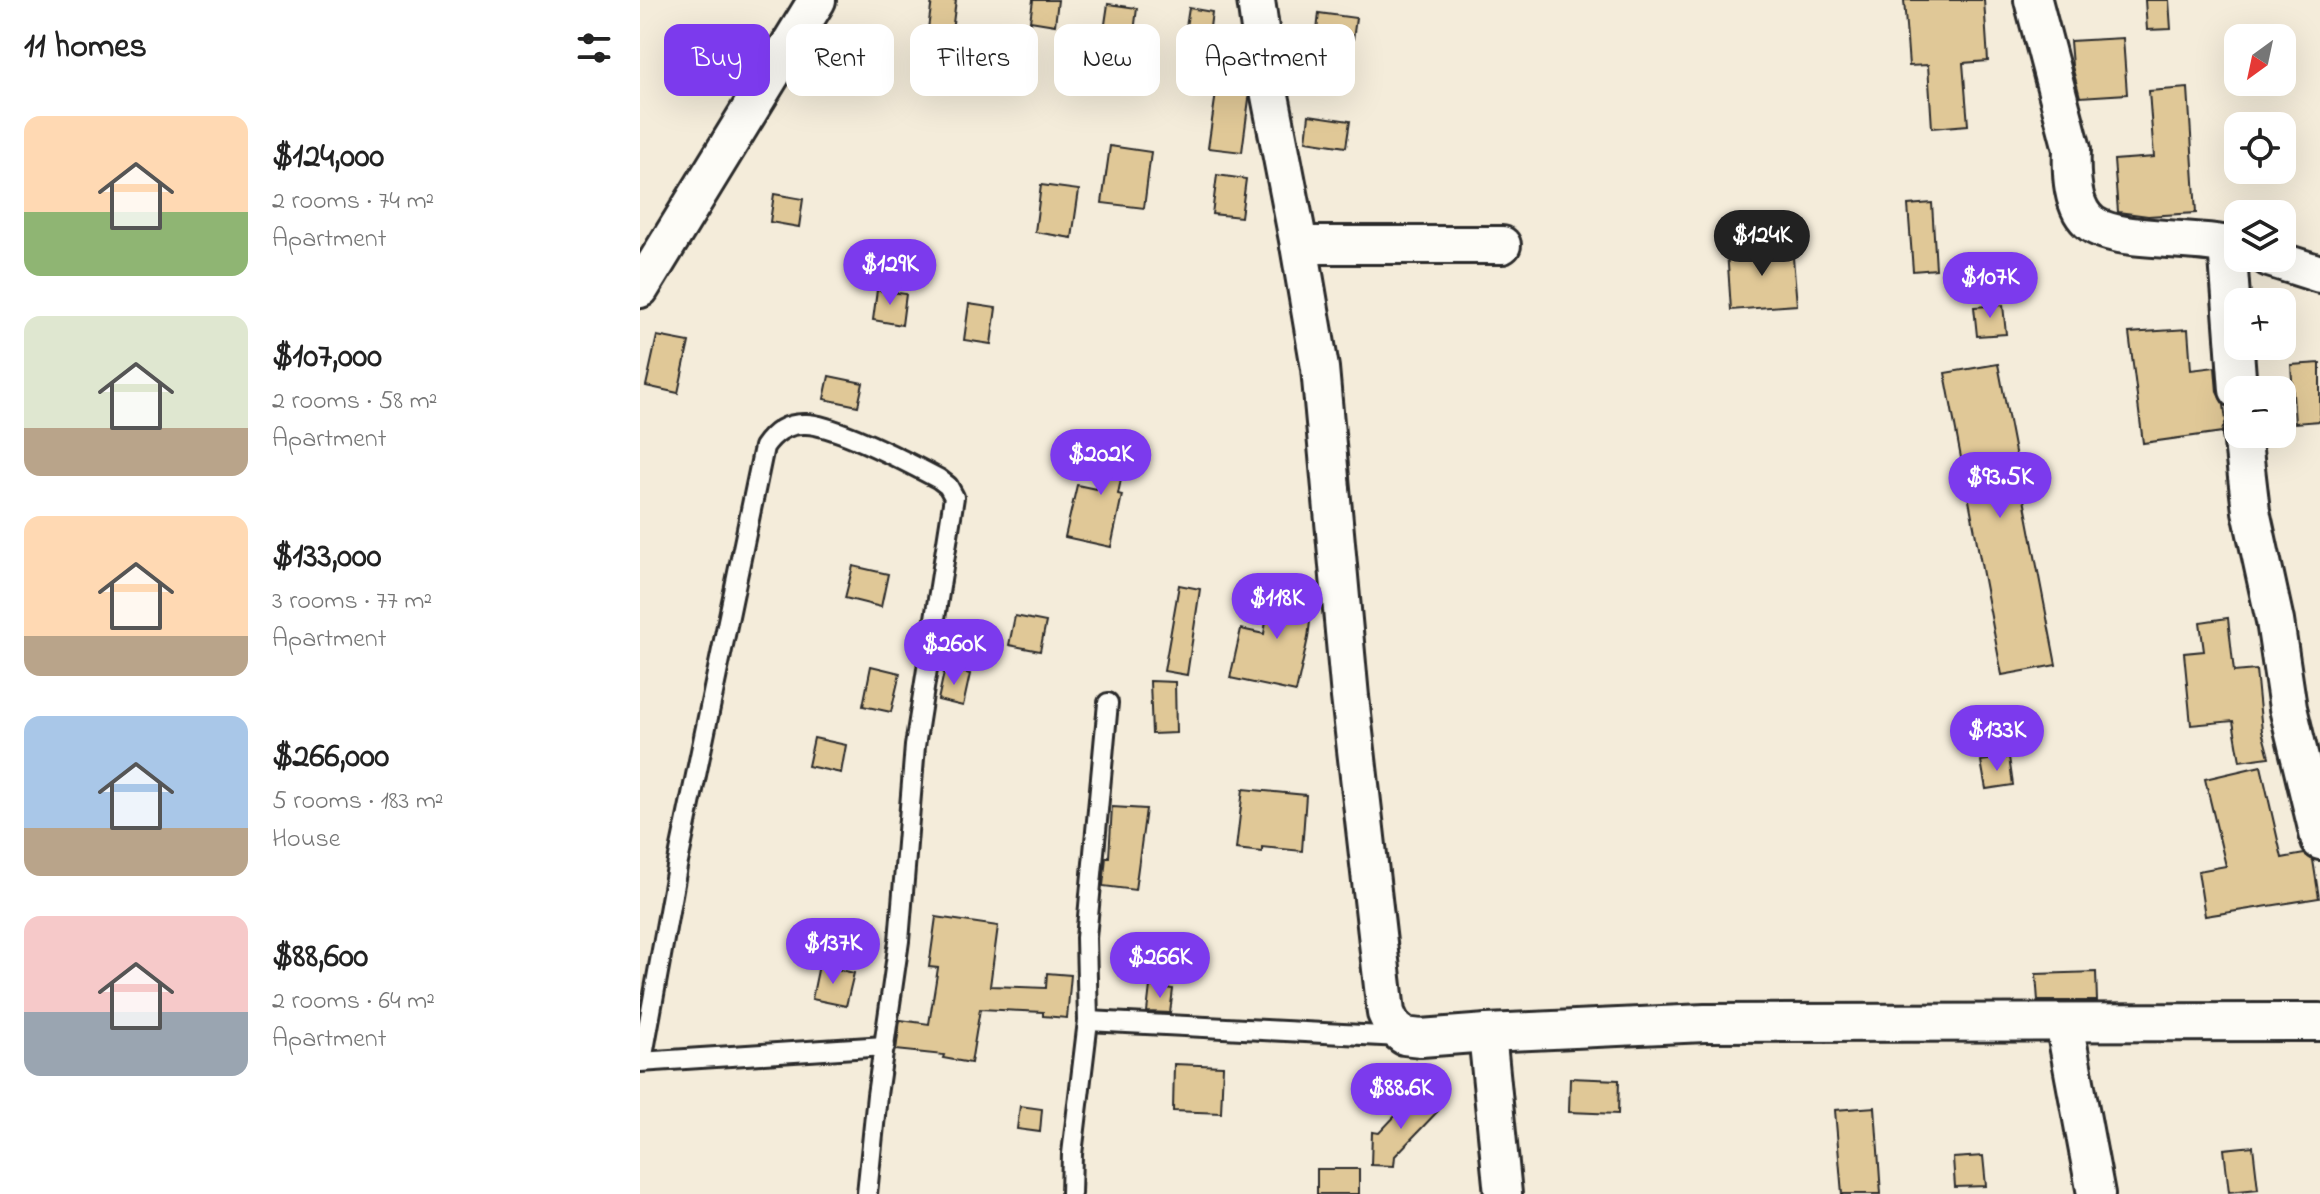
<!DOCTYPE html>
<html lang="en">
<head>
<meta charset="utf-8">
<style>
	:root { --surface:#fff; --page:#f2f2f2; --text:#222; --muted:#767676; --accent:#7c3aed }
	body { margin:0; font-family:"Indie Flower",sans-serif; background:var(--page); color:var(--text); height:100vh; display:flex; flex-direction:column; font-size:30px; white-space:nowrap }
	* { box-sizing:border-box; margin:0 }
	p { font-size:26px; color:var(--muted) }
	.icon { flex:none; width:44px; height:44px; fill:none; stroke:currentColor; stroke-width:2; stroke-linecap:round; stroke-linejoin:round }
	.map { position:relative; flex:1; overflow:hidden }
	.side { display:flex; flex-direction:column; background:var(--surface); width:640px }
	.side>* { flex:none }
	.guide { position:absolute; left:24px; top:24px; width:760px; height:72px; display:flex; gap:16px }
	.needle { width:52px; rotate:213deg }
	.fabs { position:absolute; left:1584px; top:24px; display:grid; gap:16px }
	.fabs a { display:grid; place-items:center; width:72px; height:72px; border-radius:16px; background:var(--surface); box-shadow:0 8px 32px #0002; font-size:40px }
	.price { position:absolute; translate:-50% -68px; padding:0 18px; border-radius:28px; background:var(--accent); color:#fff; font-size:26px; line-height:52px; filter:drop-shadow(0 2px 4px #0008) }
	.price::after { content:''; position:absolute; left:50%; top:48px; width:24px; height:18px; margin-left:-12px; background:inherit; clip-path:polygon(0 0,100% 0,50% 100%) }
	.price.current { background:#222; color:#fff }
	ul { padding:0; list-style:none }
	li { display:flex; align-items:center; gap:24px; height:200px; padding:0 24px }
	li span { display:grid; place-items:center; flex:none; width:224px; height:160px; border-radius:16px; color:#555 }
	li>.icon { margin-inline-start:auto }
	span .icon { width:96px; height:96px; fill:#fffc; stroke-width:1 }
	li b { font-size:34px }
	h2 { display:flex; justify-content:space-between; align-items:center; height:96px; padding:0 24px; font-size:34px }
	.tag { padding:0 28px; border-radius:16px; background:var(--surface); box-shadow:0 8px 32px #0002; font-size:28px; line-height:72px }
	.tag.current { background:var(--accent); color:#fff }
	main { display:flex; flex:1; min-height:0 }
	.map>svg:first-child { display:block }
	.building { fill:#e0c897; stroke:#2b2b2b; stroke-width:2 }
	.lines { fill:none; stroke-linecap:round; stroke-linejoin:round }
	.lane-casing { stroke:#2b2b2b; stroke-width:24 }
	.street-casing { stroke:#2b2b2b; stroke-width:42 }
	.lane { stroke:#fdfcf7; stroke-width:18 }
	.street { stroke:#fdfcf7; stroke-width:36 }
</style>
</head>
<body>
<main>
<section class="side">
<h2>11 homes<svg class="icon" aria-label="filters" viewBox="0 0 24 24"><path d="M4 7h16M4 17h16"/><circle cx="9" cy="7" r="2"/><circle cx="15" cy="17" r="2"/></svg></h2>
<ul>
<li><span style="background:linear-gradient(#ffd9b3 60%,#8fb573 0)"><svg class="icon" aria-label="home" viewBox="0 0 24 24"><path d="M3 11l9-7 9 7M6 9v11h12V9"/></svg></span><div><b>$124,000</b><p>2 rooms · 74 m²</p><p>Apartment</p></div></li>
<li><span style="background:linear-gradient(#dfe7d0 70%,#b9a48a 0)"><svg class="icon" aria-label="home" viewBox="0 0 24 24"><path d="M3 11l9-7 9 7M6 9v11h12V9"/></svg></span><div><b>$107,000</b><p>2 rooms · 58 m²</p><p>Apartment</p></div></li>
<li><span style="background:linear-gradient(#ffd9b3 75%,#b9a48a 0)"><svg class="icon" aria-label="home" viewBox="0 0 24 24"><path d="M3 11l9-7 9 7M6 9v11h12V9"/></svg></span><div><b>$133,000</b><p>3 rooms · 77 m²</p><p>Apartment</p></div></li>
<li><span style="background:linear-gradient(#a9c7e8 70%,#b9a48a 0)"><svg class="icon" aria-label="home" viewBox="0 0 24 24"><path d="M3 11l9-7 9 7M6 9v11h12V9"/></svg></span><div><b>$266,000</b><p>5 rooms · 183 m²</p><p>House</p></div></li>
<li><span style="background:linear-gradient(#f6c9c9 60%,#9aa5b1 0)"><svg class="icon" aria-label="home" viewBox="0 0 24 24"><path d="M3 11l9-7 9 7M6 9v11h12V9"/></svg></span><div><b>$88,600</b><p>2 rooms · 64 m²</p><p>Apartment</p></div></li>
</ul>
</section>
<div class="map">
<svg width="1680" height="1194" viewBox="0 0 1680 1194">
	<rect width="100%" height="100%" fill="#f4ecda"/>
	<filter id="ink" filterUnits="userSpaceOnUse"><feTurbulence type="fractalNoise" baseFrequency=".0125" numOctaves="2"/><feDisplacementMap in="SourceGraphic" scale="16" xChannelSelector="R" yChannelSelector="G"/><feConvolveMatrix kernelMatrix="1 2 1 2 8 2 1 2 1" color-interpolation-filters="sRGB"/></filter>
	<g filter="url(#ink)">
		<g class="building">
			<path d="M292,0H316L311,39L287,36Z"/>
			<path d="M393,0H418L415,25L390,21Z"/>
			<path d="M1264,0H1344L1348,61L1323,63L1328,125L1292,128L1288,65L1269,66Z"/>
			<path d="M1505,0H1529L1531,29L1507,30Z"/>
			<path d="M468,4L497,8L492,48L462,44Z"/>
			<path d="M549,8L572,12L567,50L543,46Z"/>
			<path d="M679,13L716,18L711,54L675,49Z"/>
			<path d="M1483,38L1487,94L1440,97L1432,66L1430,41Z"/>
			<path d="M98,40L122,44L121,51L110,69L95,66Z"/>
			<path d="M214,55L243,59L239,89L210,85Z"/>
			<path d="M578,79L606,83L609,99L602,152L568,148Z"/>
			<path d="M1548,88L1556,213L1508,216L1478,212L1474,160L1514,157L1509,91Z"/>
			<path d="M669,115L710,121L706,147L666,141Z"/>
			<path d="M470,146L511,152L504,208L462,203Z"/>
			<path d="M577,175L606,179L601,217L572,214Z"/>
			<path d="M401,185L439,190L432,238L395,232Z"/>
			<path d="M134,194L163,199L159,227L130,222Z"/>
			<path d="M1292,203L1296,269L1273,271L1268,205Z"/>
			<path d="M1152,246L1157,305L1091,310L1087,250Z"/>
			<path d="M237,290L266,294L262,325L233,320Z"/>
			<path d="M329,304L356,308L351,344L324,340Z"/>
			<path d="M1363,305L1366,334L1337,336L1334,307Z"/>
			<path d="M1548,329L1551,370L1575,367L1577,392L1584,405L1586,421L1582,432L1503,443L1489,333Z"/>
			<path d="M17,336L49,342L38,393L6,386Z"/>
			<path d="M1680,363V421L1655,423L1651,365Z"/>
			<path d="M1358,364L1416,665L1362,675L1305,373Z"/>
			<path d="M189,376L223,383L218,406L184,399Z"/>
			<path d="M467,430L490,434L478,494L482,495L471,547L425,537L437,485L456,489Z"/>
			<path d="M213,566L248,574L241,607L205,598Z"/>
			<path d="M632,582L674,588L668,638L656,692L590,678L601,629L624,634Z"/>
			<path d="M539,585L560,589L547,675L524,671Z"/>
			<path d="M375,616L406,622L400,651L369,645Z"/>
			<path d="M1588,618L1594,672L1616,670L1622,731L1629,757L1600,761L1593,721L1551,725L1544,653L1564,651L1560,622Z"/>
			<path d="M231,666L260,673L251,712L223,706Z"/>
			<path d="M305,668L330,674L323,706L298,700Z"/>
			<path d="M510,681L535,682L536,733L512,734Z"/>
			<path d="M174,738L206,745L201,773L168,766Z"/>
			<path d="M1369,757L1373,785L1346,789L1341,761Z"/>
			<path d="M1621,766L1642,858L1664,854L1673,860L1679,898L1565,916L1558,871L1586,866L1565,779Z"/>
			<path d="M603,789L666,795L662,851L622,847V852L596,849Z"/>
			<path d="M472,807L506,809L495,890L463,886L466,857H469Z"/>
			<path d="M296,917L358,926L350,986L406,988L407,973L431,975L427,1018L403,1016V1012L340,1009L331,1063L303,1058L304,1055L256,1050L260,1020L289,1024L298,968L289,967Z"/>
			<path d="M179,965L214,973L206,1006L172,999Z"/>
			<path d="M1456,972L1457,1001H1398L1396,974Z"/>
			<path d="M510,986L533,989L530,1013L507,1012Z"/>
			<path d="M534,1064L583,1066L581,1113L533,1111Z"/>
			<path d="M930,1078L979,1080L978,1114L929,1112Z"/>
			<path d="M778,1092L798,1111L755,1156L754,1166L731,1165L732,1132L739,1133Z"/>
			<path d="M380,1106L402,1109L400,1132L377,1129Z"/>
			<path d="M1235,1107L1241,1194H1202L1195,1110Z"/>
			<path d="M1613,1146L1618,1189L1589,1192L1584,1149Z"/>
			<path d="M1343,1156L1346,1186L1315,1187L1313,1158Z"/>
			<rect x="677" y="1169" width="42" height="25"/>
		</g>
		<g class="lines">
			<defs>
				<g id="lane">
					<path d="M448,1021L761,1037"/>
					<path d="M2,1061L37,867L124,447C134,432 147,423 166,424C196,425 269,463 299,479L308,486L314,497L275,746L259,941L237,1095L227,1194"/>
					<path d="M0,1062L245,1046"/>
					<path d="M431,1194L432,1154L448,1021L446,938L468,703"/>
				</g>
				<g id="street">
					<path d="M616,0L627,80L659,245L680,368L710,697L746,1013L752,1026L764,1036L781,1038L847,1033L1065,1023L1680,1022"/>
					<path d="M1393,0L1432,149C1431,171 1431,209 1452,224C1481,244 1560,235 1598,248"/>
					<path d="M1587,244L1598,390"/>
					<path d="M659,245H862"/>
					<path d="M1629,258L1680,274"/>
					<path d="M0,289L177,0"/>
					<path d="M1602,434L1611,511L1635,621L1648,708L1680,841"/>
					<path d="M1424,1023L1456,1194"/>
					<path d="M847,1033L863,1194"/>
				</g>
			</defs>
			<use href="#lane" class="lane-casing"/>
			<use href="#street" class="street-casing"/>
			<use href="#lane" class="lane"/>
			<use href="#street" class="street"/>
		</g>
	</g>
</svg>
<div class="fabs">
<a><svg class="needle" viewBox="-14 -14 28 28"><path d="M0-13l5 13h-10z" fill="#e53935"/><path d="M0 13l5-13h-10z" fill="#767676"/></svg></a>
<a><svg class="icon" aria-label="locate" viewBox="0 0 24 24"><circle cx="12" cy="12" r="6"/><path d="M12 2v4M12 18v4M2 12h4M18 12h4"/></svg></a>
<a><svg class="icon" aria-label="layers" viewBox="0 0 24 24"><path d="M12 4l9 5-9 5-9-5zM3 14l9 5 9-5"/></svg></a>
<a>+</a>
<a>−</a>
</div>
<b class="price current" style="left:1122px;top:278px">$124K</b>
<b class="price" style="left:250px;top:307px">$129K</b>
<b class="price" style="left:1350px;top:320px">$107K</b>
<b class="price" style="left:461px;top:497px">$202K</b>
<b class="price" style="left:1360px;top:520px">$93.5K</b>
<b class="price" style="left:637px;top:641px">$118K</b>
<b class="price" style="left:314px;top:687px">$260K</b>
<b class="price" style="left:1357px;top:773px">$133K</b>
<b class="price" style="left:193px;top:986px">$137K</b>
<b class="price" style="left:520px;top:1000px">$266K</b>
<b class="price" style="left:761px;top:1131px">$88.6K</b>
<div class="guide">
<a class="tag current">Buy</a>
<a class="tag">Rent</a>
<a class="tag">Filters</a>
<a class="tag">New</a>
<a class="tag">Apartment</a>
</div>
</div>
</main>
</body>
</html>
